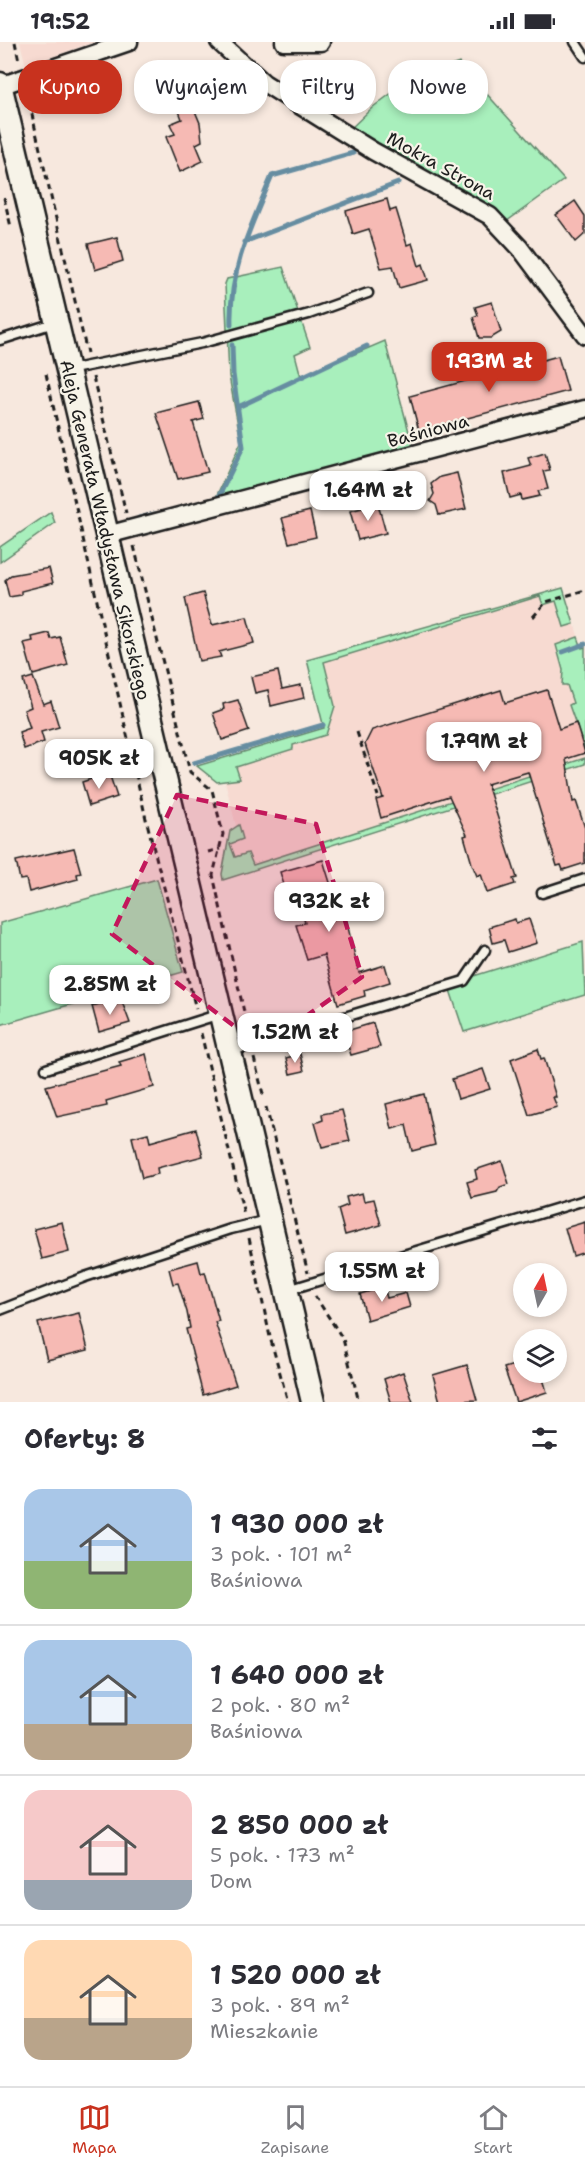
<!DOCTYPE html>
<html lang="pl">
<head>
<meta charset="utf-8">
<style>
	:root { --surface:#fff; --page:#f7f7f7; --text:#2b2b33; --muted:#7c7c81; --line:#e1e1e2; --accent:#c8321e }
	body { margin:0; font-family:"Shantell Sans",sans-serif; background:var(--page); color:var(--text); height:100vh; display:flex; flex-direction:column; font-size:22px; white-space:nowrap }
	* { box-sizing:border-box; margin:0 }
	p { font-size:20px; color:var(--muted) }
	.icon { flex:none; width:33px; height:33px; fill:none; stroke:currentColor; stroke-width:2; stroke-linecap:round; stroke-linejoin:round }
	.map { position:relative; height:1360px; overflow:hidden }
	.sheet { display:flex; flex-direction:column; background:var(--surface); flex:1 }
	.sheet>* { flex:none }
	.banner { position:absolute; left:18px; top:18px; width:549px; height:54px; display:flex; gap:12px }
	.needle { width:39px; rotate:9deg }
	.fabs { position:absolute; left:513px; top:1221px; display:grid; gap:12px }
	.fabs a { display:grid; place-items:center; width:54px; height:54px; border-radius:50%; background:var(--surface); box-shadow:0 3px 9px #0003; font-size:30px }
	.price { position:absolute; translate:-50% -51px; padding:0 14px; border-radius:12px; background:#fff; color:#222; font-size:20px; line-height:39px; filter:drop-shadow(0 2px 3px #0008) }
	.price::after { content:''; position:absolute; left:50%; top:36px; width:18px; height:14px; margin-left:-9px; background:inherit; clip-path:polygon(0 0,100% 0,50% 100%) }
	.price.current { background:var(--accent); color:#fff }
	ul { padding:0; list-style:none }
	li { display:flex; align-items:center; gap:18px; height:150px; padding:0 24px }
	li+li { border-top:2px solid var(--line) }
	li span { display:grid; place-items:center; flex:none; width:168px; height:120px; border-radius:18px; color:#555 }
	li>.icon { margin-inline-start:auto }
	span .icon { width:72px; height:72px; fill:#fffc; stroke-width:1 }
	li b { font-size:26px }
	h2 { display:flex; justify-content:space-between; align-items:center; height:72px; padding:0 24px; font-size:26px }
	.pill { padding:0 21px; border-radius:24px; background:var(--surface); box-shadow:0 3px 9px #0003; font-size:21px; line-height:54px }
	.pill.current { background:var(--accent); color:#fff }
	.status { display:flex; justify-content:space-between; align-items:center; height:42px; padding:0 30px; background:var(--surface); direction:ltr }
	.status svg { height:16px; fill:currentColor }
	.menu { display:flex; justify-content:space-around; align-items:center; height:84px; border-top:2px solid var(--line); background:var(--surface); font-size:16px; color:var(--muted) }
	.menu a { display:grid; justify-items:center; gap:3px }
	.menu .current { color:var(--accent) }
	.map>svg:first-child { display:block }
	.built { fill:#f7dad1 }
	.green { fill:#a8efbc; stroke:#62866c; stroke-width:1.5 }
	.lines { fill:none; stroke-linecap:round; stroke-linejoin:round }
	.stream { stroke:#668da1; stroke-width:5 }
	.building { fill:#f6bab4; stroke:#1c1c1c; stroke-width:1.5 }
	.service-casing { stroke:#1c1c1c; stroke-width:13 }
	.minor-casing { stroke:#1c1c1c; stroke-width:21 }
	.secondary-casing { stroke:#1c1c1c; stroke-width:27 }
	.path { stroke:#1c1c1c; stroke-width:3; stroke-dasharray:6 4.5; stroke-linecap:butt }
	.service { stroke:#f7f3e8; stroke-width:8 }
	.minor { stroke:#f7f3e8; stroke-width:16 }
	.secondary { stroke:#f7f3e8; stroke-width:22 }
	.marked { fill:#c2185b; fill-opacity:0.2; stroke:#c2185b; stroke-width:4.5; stroke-dasharray:12 8; stroke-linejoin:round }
	.labels { text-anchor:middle; stroke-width:4.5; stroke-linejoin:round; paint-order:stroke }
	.street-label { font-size:18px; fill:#1c1c1c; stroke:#f7f3e8 }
</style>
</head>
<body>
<div class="status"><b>19:52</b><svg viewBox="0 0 49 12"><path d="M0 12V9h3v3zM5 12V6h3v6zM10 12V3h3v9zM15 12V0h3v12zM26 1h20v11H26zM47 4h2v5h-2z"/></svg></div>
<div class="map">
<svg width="585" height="1360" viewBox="0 0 585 1360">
	<rect width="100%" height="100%" fill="#f7e8de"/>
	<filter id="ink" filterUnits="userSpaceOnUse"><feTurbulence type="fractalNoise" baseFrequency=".0167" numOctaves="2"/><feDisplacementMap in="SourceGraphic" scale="12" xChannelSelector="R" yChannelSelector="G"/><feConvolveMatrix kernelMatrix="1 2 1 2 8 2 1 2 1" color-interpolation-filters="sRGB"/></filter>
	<g filter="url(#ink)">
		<g class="built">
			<path d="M20,0H94L26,24Z"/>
			<path d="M563,546L582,606L585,722L223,838L222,832L230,789L236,784L225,739L217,740L197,724L324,686L307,618Z"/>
		</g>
		<g class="green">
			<path d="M459,21L564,138L507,179L495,169L349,88L373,65L408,39Z"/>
			<path d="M283,225L310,305L295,312L301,335L385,299L413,405L215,457L241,400L229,334L225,242L227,237Z"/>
			<path d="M51,470L55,481L0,520V505Z"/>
			<path d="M563,546L574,582L564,585L556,559L543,563L540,554L324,620L335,664L326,693L293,703V707L236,725L240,737L217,740L197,724L324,686L307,618Z"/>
			<path d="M578,595L582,606L585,605V708L569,663L573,661L567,643H562L563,628L556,603Z"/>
			<path d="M585,716V722L223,838L222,832L230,789L239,783L243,797L230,802L235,815L248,811L253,823Z"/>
			<path d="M157,837L183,930L0,983V881Z"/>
			<path d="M583,900L585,953L464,990L448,942Z"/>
		</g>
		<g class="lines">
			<g class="stream">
				<path d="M244,200L398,141"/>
				<path d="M231,283C229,228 251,184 272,134L353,111"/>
				<path d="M238,365L367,304"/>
				<path d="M213,459L217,458L243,405L233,332L232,303"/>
				<path d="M139,476L155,472"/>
				<path d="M563,610L585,602"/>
				<path d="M194,721L323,683"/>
			</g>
		</g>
		<g class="building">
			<path d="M190,57L200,81L202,99L196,102L203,119L180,130L166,95L175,92L170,82L182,77L176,61Z"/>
			<path d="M387,157L390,169L396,167L407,203L412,201L419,224L423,222L428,238L399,246L393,224L381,226L369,187L353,192L346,169Z"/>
			<path d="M575,159L585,174V192L576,200L556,173Z"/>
			<path d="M117,195L123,219L95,228L88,202Z"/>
			<path d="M492,260L501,290L491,296H479L473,275L478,273L475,265Z"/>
			<path d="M558,314L568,349L419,389L410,354Z"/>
			<path d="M199,360L204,377L193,380L208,430L178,437L156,371Z"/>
			<path d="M545,411L550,428L543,429L548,447L538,449L540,454L522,458L521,453L510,456L504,431L531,424L528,416Z"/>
			<path d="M457,431L466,467L439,473L436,463L430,459L434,452L431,442L440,435Z"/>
			<path d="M378,462L386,491L358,498L350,469Z"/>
			<path d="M310,469L316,495L289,501L282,476Z"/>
			<path d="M49,526L53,541L21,549V553L9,555L5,538L11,533Z"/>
			<path d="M203,551L212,583L247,575L254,601L219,610L221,615L199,619L185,556Z"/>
			<path d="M49,591L51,597L60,595L68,623L33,633L24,601L33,599L32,595Z"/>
			<path d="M278,629L282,647L301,643L304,656L271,664L268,648L255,651L251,635Z"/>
			<path d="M33,635L43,662L51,659L59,685L41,690L44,700L24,707L19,690L30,686L24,668L31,665L23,638Z"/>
			<path d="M501,648L505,661L547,648L559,687L576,681L585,711L566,717L573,760L576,759L585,786V821L563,828L561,823L557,824L528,730L487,742L517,836L513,837L515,842L487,851L481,832L477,834L472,822L464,794L467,793L449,754L381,776L376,758L383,756L365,702L372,688Z"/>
			<path d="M238,658L249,689L222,698L213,671L224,667L223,662Z"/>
			<path d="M109,731L117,755L89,764L82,740Z"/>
			<path d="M74,806L81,831L77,832L78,837L29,850L26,837L20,838L16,819Z"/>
			<path d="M323,818L332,847L323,850L332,877L345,873L359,931L385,923L390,940L364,948L365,954L338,962L324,913L307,918L296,883L305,881L298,853L288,856L280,830Z"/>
			<path d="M515,877L516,881L529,877L537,901L508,910L504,898L493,901L489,885Z"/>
			<path d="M111,959L112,963L122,960L130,981L99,990L92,964Z"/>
			<path d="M373,981L380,1005L351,1013L343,990Z"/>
			<path d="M538,1007L541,1017L544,1016L556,1055H553L557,1065L529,1073L511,1017Z"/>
			<path d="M146,1012L154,1045L106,1059L107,1064L57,1075L46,1044L121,1024L119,1020Z"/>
			<path d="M300,1012L304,1029L290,1032L286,1016Z"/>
			<path d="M483,1027L490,1047L458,1057L452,1037Z"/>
			<path d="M424,1052L435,1103L412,1109L406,1083L392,1087L386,1062Z"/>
			<path d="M342,1068L350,1099L322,1105L315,1081L323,1078L322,1072Z"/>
			<path d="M196,1087L203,1114L157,1126L158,1132L142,1136L132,1095L148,1091L150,1100Z"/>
			<path d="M502,1119L509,1142L500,1145L497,1150L472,1156L467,1140L477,1137L475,1128Z"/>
			<path d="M362,1151L364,1159L374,1157L381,1183L345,1193L338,1167L348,1163L346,1155Z"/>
			<path d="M62,1180L69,1210L42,1217L34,1187Z"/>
			<path d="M585,1180V1210L573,1214L565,1186Z"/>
			<path d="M198,1219L201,1231L205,1230L219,1279L215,1280L236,1343L203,1353L186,1287L190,1286L187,1270L178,1241L173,1242L169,1227Z"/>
			<path d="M384,1245L387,1256L406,1251L410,1265L367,1278L360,1252Z"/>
			<path d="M79,1271L88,1308L47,1318L38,1281Z"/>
			<path d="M524,1320V1330H541L547,1350L516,1360L504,1326Z"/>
			<path d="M467,1323L477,1358L440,1360L433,1333Z"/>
			<path d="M403,1330L413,1360H391L384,1337Z"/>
		</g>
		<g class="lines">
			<defs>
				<g id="service">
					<path d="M575,0L585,15"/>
					<path d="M0,298L54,281"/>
					<path d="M68,328L202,301L309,272L368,251"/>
					<path d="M542,851L585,837"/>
					<path d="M232,1009L464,939L485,908"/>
					<path d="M46,1027L220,972"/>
					<path d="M288,1248L585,1158"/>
					<path d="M0,1268L85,1235L231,1187L268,1178"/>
				</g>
				<g id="minor">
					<path d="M219,0L264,41L373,109L490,174L520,206L585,293"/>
					<path d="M284,0H321"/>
					<path d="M0,44L129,0"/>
					<path d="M107,493L585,367"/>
				</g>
				<path id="secondary" d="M0,42L313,1360"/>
			</defs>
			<use href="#service" class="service-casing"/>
			<use href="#minor" class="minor-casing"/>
			<use href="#secondary" class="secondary-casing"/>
			<g class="path">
				<path d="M15,0L19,19"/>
				<path d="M27,51L87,311"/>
				<path d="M4,156L11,185"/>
				<path d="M46,332L146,777L196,967"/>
				<path d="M93,335L126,471"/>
				<path d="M134,504L190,730L212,748L223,792L213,833L249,992"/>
				<path d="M533,575L546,560L585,548"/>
				<path d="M357,690L378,754"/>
				<path d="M208,810L220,807"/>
				<path d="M201,991L244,1172"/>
				<path d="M254,1016L264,1056"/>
				<path d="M266,1065L308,1231"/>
				<path d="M249,1196L270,1295L288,1360"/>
				<path d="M315,1254L343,1297L359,1360"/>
			</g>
			<use href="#service" class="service"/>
			<use href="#minor" class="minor"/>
			<use href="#secondary" class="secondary"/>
		</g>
	</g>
	<path class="marked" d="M177,753L316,782L362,935L262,1005L112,892Z"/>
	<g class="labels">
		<g class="street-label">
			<text transform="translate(441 124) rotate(29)" y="6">Mokra Strona</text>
			<text transform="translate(428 389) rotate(-15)" y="6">Baśniowa</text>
			<text transform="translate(105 488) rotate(77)" y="6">Aleja Generała Władysława Sikorskiego</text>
		</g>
	</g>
</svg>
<div class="fabs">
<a><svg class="needle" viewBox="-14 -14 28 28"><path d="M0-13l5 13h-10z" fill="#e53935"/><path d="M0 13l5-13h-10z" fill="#7c7c81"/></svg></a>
<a><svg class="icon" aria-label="layers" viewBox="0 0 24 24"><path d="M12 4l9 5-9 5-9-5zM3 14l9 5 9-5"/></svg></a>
</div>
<b class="price current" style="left:489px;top:351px">1.93M zł</b>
<b class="price" style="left:368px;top:480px">1.64M zł</b>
<b class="price" style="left:484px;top:731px">1.79M zł</b>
<b class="price" style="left:99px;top:748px">905K zł</b>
<b class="price" style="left:329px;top:891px">932K zł</b>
<b class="price" style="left:110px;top:974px">2.85M zł</b>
<b class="price" style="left:295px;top:1022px">1.52M zł</b>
<b class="price" style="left:382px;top:1261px">1.55M zł</b>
<div class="banner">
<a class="pill current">Kupno</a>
<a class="pill">Wynajem</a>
<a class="pill">Filtry</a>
<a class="pill">Nowe</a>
</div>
</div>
<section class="sheet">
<h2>Oferty: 8<svg class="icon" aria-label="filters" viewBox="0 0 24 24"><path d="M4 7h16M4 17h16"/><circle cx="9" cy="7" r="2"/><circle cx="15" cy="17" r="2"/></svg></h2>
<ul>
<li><span style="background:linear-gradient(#a9c7e8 60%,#8fb573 0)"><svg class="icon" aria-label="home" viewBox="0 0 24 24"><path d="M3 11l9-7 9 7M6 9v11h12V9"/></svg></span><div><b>1 930 000 zł</b><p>3 pok. · 101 m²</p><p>Baśniowa</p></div></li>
<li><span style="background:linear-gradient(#a9c7e8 70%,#b9a48a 0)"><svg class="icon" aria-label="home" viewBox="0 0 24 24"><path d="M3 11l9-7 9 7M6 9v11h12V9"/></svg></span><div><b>1 640 000 zł</b><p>2 pok. · 80 m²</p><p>Baśniowa</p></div></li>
<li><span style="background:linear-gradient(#f6c9c9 75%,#9aa5b1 0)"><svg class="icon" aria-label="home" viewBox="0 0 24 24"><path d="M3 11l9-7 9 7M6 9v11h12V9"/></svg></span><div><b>2 850 000 zł</b><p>5 pok. · 173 m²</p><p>Dom</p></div></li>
<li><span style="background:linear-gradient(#ffd9b3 65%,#b9a48a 0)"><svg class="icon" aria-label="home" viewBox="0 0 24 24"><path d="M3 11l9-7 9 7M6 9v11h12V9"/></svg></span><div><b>1 520 000 zł</b><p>3 pok. · 89 m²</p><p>Mieszkanie</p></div></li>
</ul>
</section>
<nav class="menu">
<a class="current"><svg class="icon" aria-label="map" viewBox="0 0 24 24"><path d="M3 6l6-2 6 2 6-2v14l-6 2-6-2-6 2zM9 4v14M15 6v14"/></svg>Mapa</a>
<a><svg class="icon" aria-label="saved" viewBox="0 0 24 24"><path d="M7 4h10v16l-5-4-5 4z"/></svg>Zapisane</a>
<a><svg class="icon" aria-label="home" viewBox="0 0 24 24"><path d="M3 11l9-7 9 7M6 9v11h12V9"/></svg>Start</a>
</nav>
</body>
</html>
